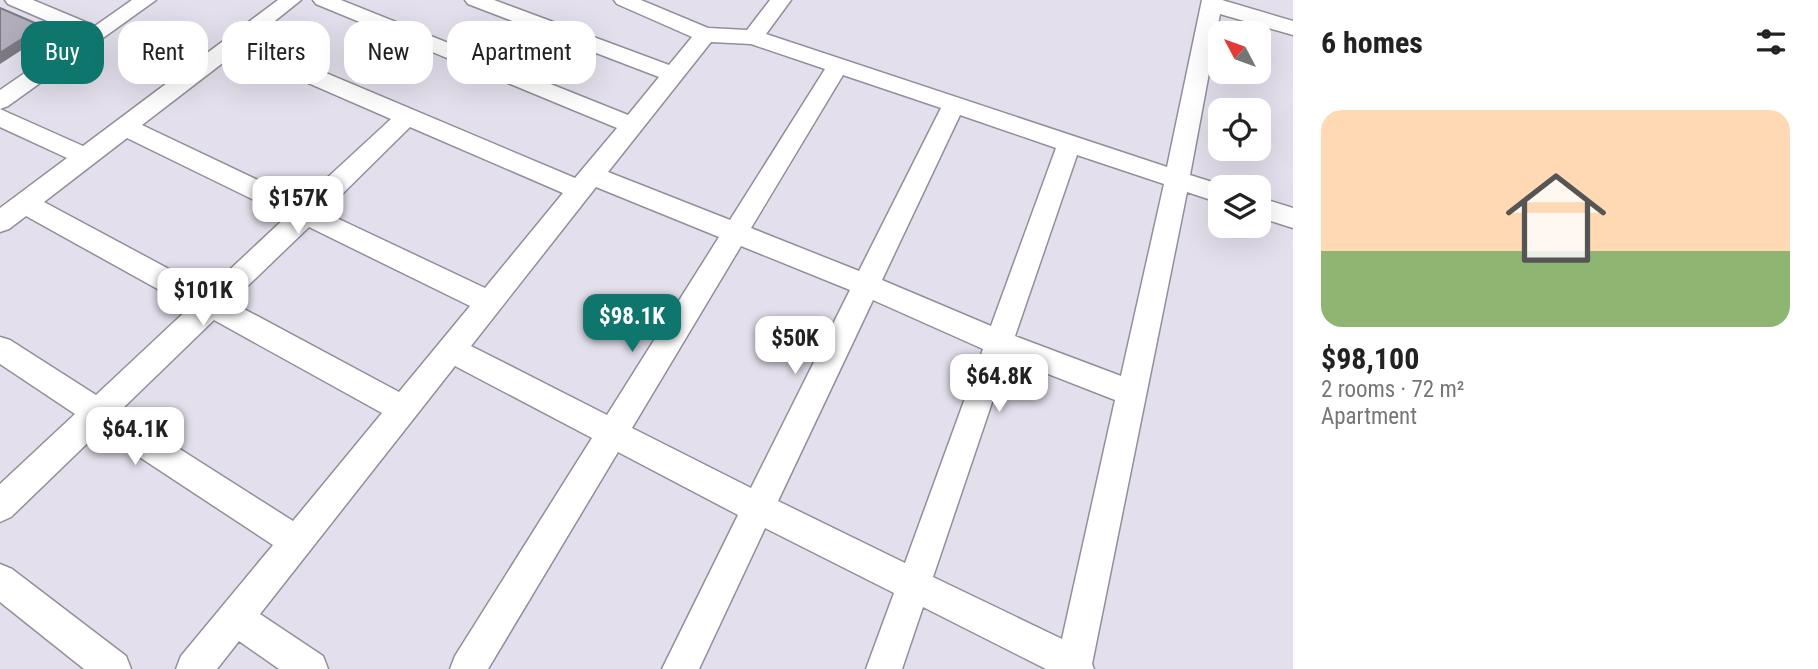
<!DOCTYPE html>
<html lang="en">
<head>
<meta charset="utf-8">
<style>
	:root { --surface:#fff; --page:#f2f2f2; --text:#222; --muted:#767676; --line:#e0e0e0; --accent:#0f766e }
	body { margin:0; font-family:"Roboto Condensed",sans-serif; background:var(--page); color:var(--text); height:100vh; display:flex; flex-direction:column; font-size:26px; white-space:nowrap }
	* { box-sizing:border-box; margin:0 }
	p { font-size:23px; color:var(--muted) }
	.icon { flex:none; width:38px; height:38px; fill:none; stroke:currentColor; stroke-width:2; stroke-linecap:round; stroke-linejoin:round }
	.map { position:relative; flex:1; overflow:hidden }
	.sheet { display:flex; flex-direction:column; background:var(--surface); width:525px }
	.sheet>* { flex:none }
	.hud { position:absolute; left:21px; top:21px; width:665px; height:63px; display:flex; gap:14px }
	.needle { width:46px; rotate:311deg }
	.controls { position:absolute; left:1208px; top:21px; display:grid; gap:14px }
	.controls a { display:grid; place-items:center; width:63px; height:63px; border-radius:14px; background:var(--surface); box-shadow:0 7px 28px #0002; font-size:35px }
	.price { position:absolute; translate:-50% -60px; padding:0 16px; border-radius:14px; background:#fff; color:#222; font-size:23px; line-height:46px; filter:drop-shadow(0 2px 4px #0008) }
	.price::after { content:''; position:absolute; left:50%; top:42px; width:21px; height:16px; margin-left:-10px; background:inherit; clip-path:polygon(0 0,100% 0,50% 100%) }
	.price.active { background:var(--accent); color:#fff }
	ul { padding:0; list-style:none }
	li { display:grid; align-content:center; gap:14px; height:371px; padding:0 28px }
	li+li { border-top:2px solid var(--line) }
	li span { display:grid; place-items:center; height:217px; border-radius:21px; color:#555 }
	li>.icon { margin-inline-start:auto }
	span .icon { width:126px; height:126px; fill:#fffc; stroke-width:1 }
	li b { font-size:30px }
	h2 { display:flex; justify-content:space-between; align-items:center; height:84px; padding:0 28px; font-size:30px }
	.pill { padding:0 24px; border-radius:21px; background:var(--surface); box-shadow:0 7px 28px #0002; font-size:24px; line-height:63px }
	.pill.active { background:var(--accent); color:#fff }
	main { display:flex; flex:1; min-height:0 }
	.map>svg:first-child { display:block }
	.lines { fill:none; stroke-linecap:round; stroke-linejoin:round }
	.minor-casing { stroke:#928e9a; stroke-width:3 }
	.minor { fill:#fff; fill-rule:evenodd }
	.shaded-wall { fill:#7d7a83 }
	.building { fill:#b2aebb; stroke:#7d7a83; stroke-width:2 }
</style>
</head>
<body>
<main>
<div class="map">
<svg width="1293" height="669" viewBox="0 0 1293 669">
	<rect width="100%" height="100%" fill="#e3dfec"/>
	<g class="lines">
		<defs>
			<g id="minor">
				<path d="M5,0H33L95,26L132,0H156L8,106L0,109V90L80,35L8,4Z"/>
				<path d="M278,0H301L250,41L575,178L617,128L316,4L313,0H341L628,115L659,77L468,4L465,0H494L669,65L692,37L617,4L614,0H641L708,28L747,30L770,0H791L766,34L1167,167L1202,0H1222L1293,21V35L1220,14L1190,175L1228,187H1220V203L1187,192L1092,664L1094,669H1046L923,607L902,669H866L894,593L765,528L699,669H662L738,515L618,452L488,669H450L455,656L592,438L455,366L260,614L323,656L328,669H279L239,641L217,669H176L181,656L273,545L100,431L11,517L0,522V484L75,414L0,364V337L10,340L96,395L190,307L26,216L9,229L0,232V208L67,158L0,127V109L83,146ZM711,42L751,44L825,69L730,220L608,172ZM237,52L391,119L302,201L142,125ZM843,75L941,108L859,271L751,228ZM960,115L1056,148L991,326L882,280ZM410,127L563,193L485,288L324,212ZM127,138L287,216L208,290L44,202ZM1077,155L1164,184L1121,376L1015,336ZM596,187L719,237L607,415L471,346ZM309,227L470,306L399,392L231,302ZM741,246L850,290L751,488L632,428ZM873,300L983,349L905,563L778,501ZM214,320L382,413L293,521L120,411ZM1007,358L1115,400L1062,639L933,577Z"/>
				<path d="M1258,197L1293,208V228L1258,217Z"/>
				<path d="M0,564L12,569L126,656L131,669H84L0,602Z"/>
			</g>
		</defs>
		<use href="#minor" class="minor-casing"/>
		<use href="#minor" class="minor"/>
	</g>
	<path class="shaded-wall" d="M42,26L48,33L0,64V53Z"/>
	<path class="building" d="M0,8L42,26L0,53Z"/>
</svg>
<div class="controls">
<a><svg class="needle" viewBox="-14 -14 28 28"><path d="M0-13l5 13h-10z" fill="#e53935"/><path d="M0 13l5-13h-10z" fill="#767676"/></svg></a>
<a><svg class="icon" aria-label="locate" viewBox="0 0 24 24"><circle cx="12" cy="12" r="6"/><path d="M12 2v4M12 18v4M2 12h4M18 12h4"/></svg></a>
<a><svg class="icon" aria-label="layers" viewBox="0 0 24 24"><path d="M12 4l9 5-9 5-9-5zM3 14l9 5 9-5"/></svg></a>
</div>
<b class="price" style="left:298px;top:236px">$157K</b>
<b class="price" style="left:203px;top:328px">$101K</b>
<b class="price active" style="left:632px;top:354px">$98.1K</b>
<b class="price" style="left:795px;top:376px">$50K</b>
<b class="price" style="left:999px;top:414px">$64.8K</b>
<b class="price" style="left:135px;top:467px">$64.1K</b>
<div class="hud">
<a class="pill active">Buy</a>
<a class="pill">Rent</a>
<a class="pill">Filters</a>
<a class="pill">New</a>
<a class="pill">Apartment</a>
</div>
</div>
<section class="sheet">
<h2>6 homes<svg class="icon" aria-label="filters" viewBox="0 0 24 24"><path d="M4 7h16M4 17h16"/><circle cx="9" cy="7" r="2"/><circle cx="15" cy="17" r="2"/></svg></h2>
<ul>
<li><span style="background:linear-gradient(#ffd9b3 65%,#8fb573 0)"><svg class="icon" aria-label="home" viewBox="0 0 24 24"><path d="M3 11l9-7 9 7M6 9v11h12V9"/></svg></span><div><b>$98,100</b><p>2 rooms · 72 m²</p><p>Apartment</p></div></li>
</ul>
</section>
</main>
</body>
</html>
